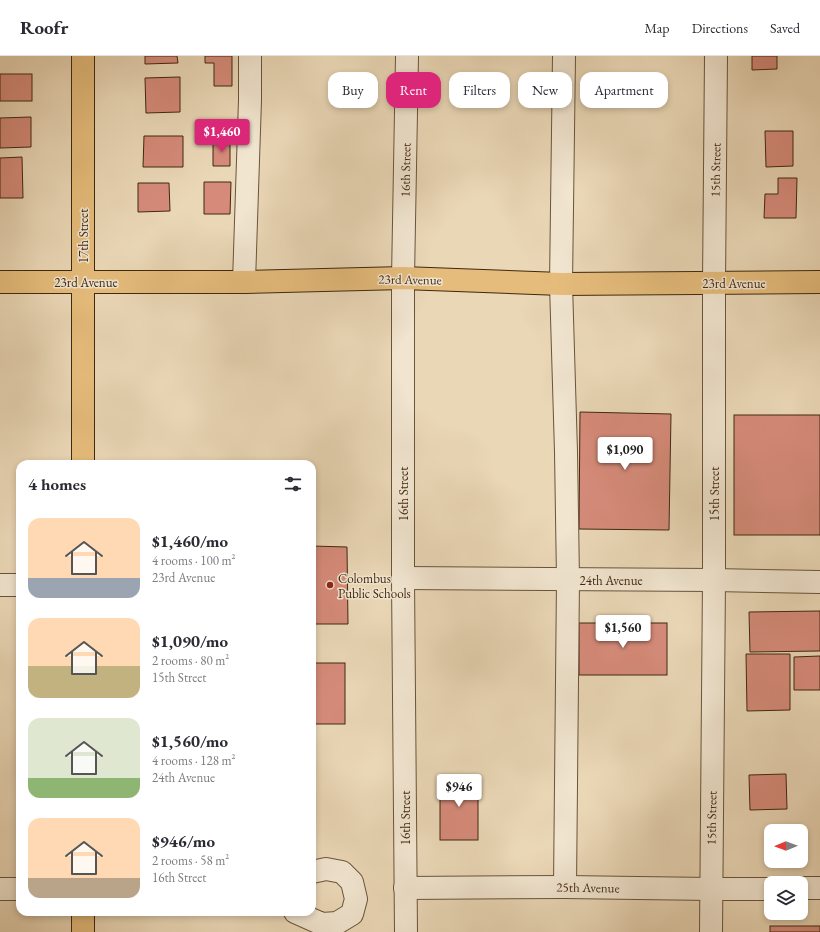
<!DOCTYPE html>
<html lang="en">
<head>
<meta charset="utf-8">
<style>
	:root { --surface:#fff; --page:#f7f7f7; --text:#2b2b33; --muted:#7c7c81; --line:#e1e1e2; --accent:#db2777 }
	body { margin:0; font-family:"EB Garamond",serif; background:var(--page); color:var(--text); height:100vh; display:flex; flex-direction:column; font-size:15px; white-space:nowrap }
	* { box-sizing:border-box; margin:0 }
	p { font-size:13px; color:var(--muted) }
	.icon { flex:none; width:22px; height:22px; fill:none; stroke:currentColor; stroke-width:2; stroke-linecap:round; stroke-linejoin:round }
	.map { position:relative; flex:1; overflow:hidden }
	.panel { position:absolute; left:16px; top:404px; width:300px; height:456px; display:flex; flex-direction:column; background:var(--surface); border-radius:12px; box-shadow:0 2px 6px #0003 }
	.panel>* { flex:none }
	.hud { position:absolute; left:328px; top:16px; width:380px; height:36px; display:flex; gap:8px }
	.needle { width:26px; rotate:269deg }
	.fabs { position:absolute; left:764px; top:768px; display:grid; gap:8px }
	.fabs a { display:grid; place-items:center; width:44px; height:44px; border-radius:8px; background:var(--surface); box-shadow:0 2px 6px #0003; font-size:20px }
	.price { position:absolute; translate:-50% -34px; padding:0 9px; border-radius:4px; background:#fff; color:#222; font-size:13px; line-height:26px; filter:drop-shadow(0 1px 2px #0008) }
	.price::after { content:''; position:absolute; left:50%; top:24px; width:12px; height:9px; margin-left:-6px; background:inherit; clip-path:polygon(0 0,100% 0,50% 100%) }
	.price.on { background:var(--accent); color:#fff }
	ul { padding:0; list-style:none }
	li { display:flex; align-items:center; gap:12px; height:100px; padding:0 12px }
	li span { display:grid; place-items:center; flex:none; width:112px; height:80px; border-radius:12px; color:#555 }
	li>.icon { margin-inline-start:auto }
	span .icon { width:48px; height:48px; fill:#fffc; stroke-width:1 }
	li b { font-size:17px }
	h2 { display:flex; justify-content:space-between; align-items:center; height:48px; padding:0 12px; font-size:17px }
	.chip { padding:0 14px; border-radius:12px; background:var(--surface); box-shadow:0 2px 6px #0003; font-size:14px; line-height:36px }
	.chip.on { background:var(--accent); color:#fff }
	header { display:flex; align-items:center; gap:24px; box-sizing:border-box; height:56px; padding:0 20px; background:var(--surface); border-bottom:1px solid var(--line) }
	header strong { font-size:19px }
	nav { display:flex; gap:22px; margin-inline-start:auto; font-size:14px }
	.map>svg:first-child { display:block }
	.building { fill:#d68b7a; stroke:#3f2810 }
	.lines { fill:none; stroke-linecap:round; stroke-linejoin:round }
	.minor-casing { stroke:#6a543a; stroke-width:24 }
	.major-casing { stroke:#3f2810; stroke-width:24 }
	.minor { stroke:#f1e5d0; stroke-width:22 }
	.major { stroke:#e5bc7b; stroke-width:22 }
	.poi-dot { fill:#8f2418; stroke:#f1e5d0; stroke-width:1.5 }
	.labels { text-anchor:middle; stroke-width:3; stroke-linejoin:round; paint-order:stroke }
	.street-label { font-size:13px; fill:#3f2810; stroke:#f1e5d0 }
	.poi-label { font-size:13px; fill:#3f2810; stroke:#f1e5d0; text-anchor:start }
</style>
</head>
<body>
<header>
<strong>Roofr</strong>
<nav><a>Map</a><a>Directions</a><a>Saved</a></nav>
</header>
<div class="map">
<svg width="820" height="876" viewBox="0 0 820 876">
	<rect width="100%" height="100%" fill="#ead7b6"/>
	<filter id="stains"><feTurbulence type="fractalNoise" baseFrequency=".005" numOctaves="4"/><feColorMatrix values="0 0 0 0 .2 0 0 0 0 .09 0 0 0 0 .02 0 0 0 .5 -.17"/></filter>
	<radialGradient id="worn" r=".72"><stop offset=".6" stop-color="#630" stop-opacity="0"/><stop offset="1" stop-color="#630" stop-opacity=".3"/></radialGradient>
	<g class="building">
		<path d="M145,0H177L178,7L145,8Z"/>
		<path d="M205,0H232V30H214V7H205Z"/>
		<path d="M752,0H777V13L752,14Z"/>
		<rect x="0" y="18" width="32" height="27"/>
		<path d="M180,21V56L146,57L145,22Z"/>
		<path d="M31,61V91L0,92V62Z"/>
		<path d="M765,75H793V110L766,111Z"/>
		<path d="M144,80H183V111H143Z"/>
		<path d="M230,84V110H213V85Z"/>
		<path d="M22,101L23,142H0V102Z"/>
		<path d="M778,122H797L796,162H764L765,138H778Z"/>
		<path d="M204,126H231L230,158H204Z"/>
		<path d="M138,127H169L170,155L138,156Z"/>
		<path d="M580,356L671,358L669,474L579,473Z"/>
		<rect x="734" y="359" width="86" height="120"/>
		<path d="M312,490L347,491L348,568H312Z"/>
		<path d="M820,555V595L750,596L749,556Z"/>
		<rect x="579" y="567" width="88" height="52"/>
		<path d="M746,598H790V654L747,655Z"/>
		<path d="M820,600V634H794V601Z"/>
		<rect x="312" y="607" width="33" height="61"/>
		<path d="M786,718L787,753L750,754L749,719Z"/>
		<rect x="440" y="720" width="38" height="64"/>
		<rect x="770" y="870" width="50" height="6"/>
	</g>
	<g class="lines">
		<defs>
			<g id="minor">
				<path d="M564,0L561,228L566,396L568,523L565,831"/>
				<path d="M244,226L250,44V0"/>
				<path d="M403,522L714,524L820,526"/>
				<path d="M0,529H20"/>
				<path d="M405,832L565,831L711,833H771"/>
				<path d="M801,832H820"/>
				<path d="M0,833H20"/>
				<path d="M295,856L322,868L337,867L352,858L356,843L352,826L342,816L326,813L312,816"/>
				<path d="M406,876L403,522V222L407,0"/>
				<path d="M711,876L714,524V227L716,0"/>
			</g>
			<g id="major">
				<path d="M0,226H244L403,222L561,228L820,226"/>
				<path d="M83,408V0"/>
				<path d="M83,876V856"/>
			</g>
		</defs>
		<use href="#minor" class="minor-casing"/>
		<use href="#major" class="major-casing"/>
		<use href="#minor" class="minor"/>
		<use href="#major" class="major"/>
	</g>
	<circle class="poi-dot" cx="330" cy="529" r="4"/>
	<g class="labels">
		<g class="street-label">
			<text transform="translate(405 114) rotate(-89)" y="5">16th Street</text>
			<text transform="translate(715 114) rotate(-89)" y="5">15th Street</text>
			<text transform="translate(83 180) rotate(-90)" y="5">17th Street</text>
			<text transform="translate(410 223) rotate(1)" y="5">23rd Avenue</text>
			<text x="86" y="231">23rd Avenue</text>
			<text x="734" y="232">23rd Avenue</text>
			<text transform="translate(403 438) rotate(-90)" y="5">16th Street</text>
			<text transform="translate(714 438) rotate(-90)" y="5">15th Street</text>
			<text x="611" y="529">24th Avenue</text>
			<text transform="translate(405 762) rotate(-90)" y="5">16th Street</text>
			<text transform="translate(711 762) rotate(-89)" y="5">15th Street</text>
			<text transform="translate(588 831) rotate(1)" y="5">25th Avenue</text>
		</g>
		<g class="poi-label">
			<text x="338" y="527">Colombus<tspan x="338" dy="15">Public Schools</tspan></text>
		</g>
	</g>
	<rect width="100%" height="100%" filter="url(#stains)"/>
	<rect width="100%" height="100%" fill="url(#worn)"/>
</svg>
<div class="fabs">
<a><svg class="needle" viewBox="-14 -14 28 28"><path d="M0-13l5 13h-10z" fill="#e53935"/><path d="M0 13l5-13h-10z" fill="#7c7c81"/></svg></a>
<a><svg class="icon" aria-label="layers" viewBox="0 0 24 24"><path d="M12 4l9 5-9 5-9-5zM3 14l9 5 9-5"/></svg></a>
</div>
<b class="price on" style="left:222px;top:97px">$1,460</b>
<b class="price" style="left:625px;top:415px">$1,090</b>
<b class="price" style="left:623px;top:593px">$1,560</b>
<b class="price" style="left:459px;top:752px">$946</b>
<div class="hud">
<a class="chip">Buy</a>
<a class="chip on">Rent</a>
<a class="chip">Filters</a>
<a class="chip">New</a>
<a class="chip">Apartment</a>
</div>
<section class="panel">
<h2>4 homes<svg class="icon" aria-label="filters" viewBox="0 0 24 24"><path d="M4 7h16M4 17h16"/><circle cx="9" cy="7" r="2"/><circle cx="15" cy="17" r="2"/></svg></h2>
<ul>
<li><span style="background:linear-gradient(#ffd9b3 75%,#9aa5b1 0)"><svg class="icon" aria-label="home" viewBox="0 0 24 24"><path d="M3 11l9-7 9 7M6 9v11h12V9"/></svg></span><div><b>$1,460/mo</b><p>4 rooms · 100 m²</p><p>23rd Avenue</p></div></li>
<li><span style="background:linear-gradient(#ffd9b3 60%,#c2b280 0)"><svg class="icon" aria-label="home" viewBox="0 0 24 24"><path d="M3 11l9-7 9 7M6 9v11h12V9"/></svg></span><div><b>$1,090/mo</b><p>2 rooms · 80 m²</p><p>15th Street</p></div></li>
<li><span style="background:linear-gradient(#dfe7d0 75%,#8fb573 0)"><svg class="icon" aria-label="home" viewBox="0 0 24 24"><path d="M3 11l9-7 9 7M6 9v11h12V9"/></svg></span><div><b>$1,560/mo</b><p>4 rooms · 128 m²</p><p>24th Avenue</p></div></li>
<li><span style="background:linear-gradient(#ffd9b3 75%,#b9a48a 0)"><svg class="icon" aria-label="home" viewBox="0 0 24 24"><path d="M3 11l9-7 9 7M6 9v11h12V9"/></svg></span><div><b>$946/mo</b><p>2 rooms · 58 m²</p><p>16th Street</p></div></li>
</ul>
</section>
</div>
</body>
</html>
